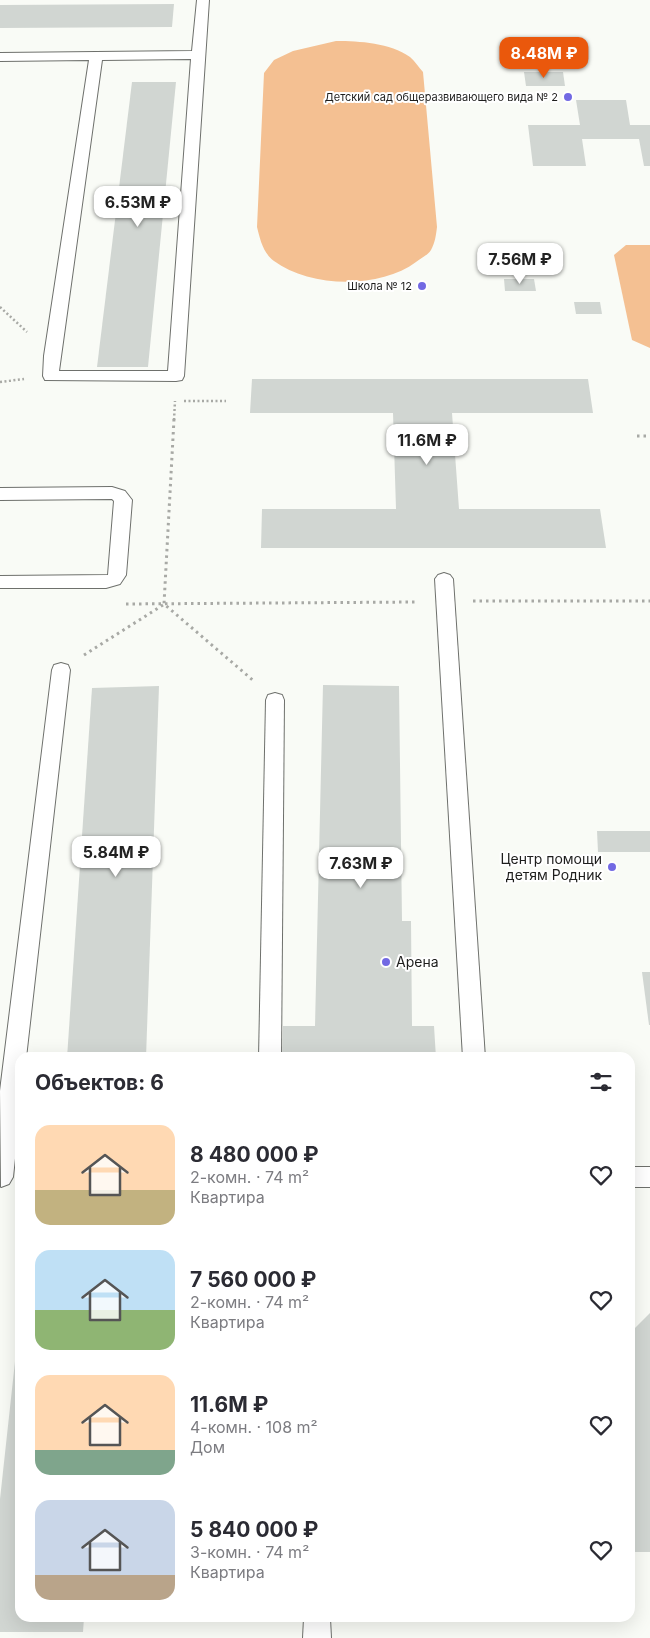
<!DOCTYPE html>
<html lang="ru">
<head>
<meta charset="utf-8">
<style>
	:root { --surface:#fff; --page:#f7f7f7; --text:#2b2b33; --muted:#7c7c81; --accent:#ea580c }
	body { margin:0; font-family:Inter,sans-serif; background:var(--page); color:var(--text); height:100vh; display:flex; flex-direction:column; font-size:19px; white-space:nowrap }
	* { box-sizing:border-box; margin:0 }
	p { font-size:16px; color:var(--muted) }
	.icon { flex:none; width:28px; height:28px; fill:none; stroke:currentColor; stroke-width:2; stroke-linecap:round; stroke-linejoin:round }
	.map { position:relative; flex:1; overflow:hidden }
	.sheet { position:absolute; left:15px; top:1052px; width:620px; height:570px; display:flex; flex-direction:column; background:var(--surface); border-radius:15px; box-shadow:0 5px 20px #0002 }
	.sheet>* { flex:none }
	.price { position:absolute; translate:-50% -42px; padding:0 11px; border-radius:10px; background:#fff; color:#222; font-size:16px; line-height:32px; filter:drop-shadow(0 1px 2px #0008) }
	.price::after { content:''; position:absolute; left:50%; top:30px; width:15px; height:11px; margin-left:-8px; background:inherit; clip-path:polygon(0 0,100% 0,50% 100%) }
	.price.active { background:var(--accent); color:#fff }
	ul { padding:0; list-style:none }
	li { display:flex; align-items:center; gap:15px; height:125px; padding:0 20px }
	li span { display:grid; place-items:center; flex:none; width:140px; height:100px; border-radius:15px; color:#555 }
	li>.icon { margin-inline-start:auto }
	span .icon { width:60px; height:60px; fill:#fffc; stroke-width:1 }
	li b { font-size:21px }
	h2 { display:flex; justify-content:space-between; align-items:center; height:60px; padding:0 20px; font-size:21px }
	.map>svg:first-child { display:block }
	.green { fill:#f4c092 }
	.building { fill:#d1d6d2 }
	.lines { fill:none; stroke-linecap:round; stroke-linejoin:round }
	.lane-casing { stroke:#6e706c; stroke-width:2 }
	.path-far1 { stroke:#a8a9a5; stroke-width:2.5; stroke-dasharray:2 2.5; stroke-linecap:butt }
	.path { stroke:#a8a9a5; stroke-width:3; stroke-dasharray:2.5 4; stroke-linecap:butt }
	.lane { fill:#fff; fill-rule:evenodd }
	.poi-dot { fill:#7269e3; stroke:#fff; stroke-width:2 }
	.labels { text-anchor:middle; stroke-width:4; stroke-linejoin:round; paint-order:stroke }
	.far-poi-label { font-size:11px; fill:#1e1e1d; stroke:#fff; text-anchor:end }
	.poi-label { font-size:14px; fill:#1e1e1d; stroke:#fff; text-anchor:end }
</style>
</head>
<body>
<div class="map">
<svg width="650" height="1638" viewBox="0 0 650 1638">
	<rect width="100%" height="100%" fill="#f9fbf6"/>
	<g class="green">
		<path d="M336,41C360,41 390,43 410,57C415,61 419,68 423,72L437,227C436,235 435,243 431,250C428,255 421,258 416,262C380,289 310,288 274,261C263,253 260,239 257,227L264,73L274,60L293,51Z"/>
		<path d="M626,245H650V348L632,340L614,255Z"/>
	</g>
	<g class="building">
		<path d="M174,4L172,27L0,28V5Z"/>
		<path d="M524,72H563L565,86H526Z"/>
		<path d="M132,82H176L148,367H97Z"/>
		<path d="M576,100H626L630,125H650V166H644L639,139H582L586,166H533L528,125H580Z"/>
		<path d="M504,279H534L536,291H505Z"/>
		<path d="M574,302H600L602,314H576Z"/>
		<path d="M252,379H588L593,413H452L459,509H600L606,548H261L262,509H396L393,413H250Z"/>
		<path d="M323,685L399,686L402,921H411L412,1026H434L436,1058H282L283,1026H315Z"/>
		<path d="M159,686L146,1058H67L92,688Z"/>
		<path d="M597,831H650V852H598Z"/>
		<path d="M642,972H650V1025H649Z"/>
		<path d="M650,1313V1552H630V1329H634Z"/>
		<path d="M19,1325L20,1618H84L83,1632H0V1499Z"/>
	</g>
	<g class="lines">
		<defs>
			<g id="lane">
				<path d="M197,0H209L184,376L182,380L176,381L45,380L43,376L44,356L89,60L0,61V53L192,51ZM191,59L168,371H59L102,60Z"/>
				<path d="M112,487L125,491L132,500L126,575L120,584L106,588H0V576L108,575L114,501L112,499L0,500V488Z"/>
				<path d="M444,573L450,575L453,579L485,1058H463L435,579L438,575Z"/>
				<path d="M61,663L68,665L70,670L26,1058H20V1112L13,1177L9,1184L1,1187L0,1091L52,670L54,665Z"/>
				<path d="M275,693L282,695L284,700L281,1058H259L266,700L268,695Z"/>
				<rect x="630" y="1167" width="20" height="20"/>
				<path d="M304,1618H330L331,1638H303Z"/>
			</g>
		</defs>
		<use href="#lane" class="lane-casing"/>
		<g class="path-far1">
			<path d="M0,307L27,332"/>
			<path d="M0,382L24,379"/>
			<path d="M184,401H226"/>
			<path d="M174,420L175,401"/>
		</g>
		<g class="path">
			<path d="M174,419L164,604L255,682"/>
			<path d="M637,436H650"/>
			<path d="M473,601H650"/>
			<path d="M126,604L417,602"/>
			<path d="M84,655L163,605"/>
		</g>
		<use href="#lane" class="lane"/>
	</g>
	<g class="poi-dot">
		<circle cx="568" cy="97" r="5"/>
		<circle cx="422" cy="286" r="5"/>
		<circle cx="612" cy="867" r="5"/>
		<circle cx="386" cy="962" r="5"/>
	</g>
	<g class="labels">
		<g class="far-poi-label">
			<text x="558" y="101">Детский сад общеразвивающего вида № 2</text>
			<text x="412" y="290">Школа № 12</text>
		</g>
		<g class="poi-label">
			<text x="602" y="864">Центр помощи<tspan x="602" dy="16">детям Родник</tspan></text>
			<text x="396" y="967" text-anchor="start">Арена</text>
		</g>
	</g>
</svg>
<b class="price active" style="left:544px;top:79px">8.48M ₽</b>
<b class="price" style="left:138px;top:228px">6.53M ₽</b>
<b class="price" style="left:520px;top:285px">7.56M ₽</b>
<b class="price" style="left:427px;top:466px">11.6M ₽</b>
<b class="price" style="left:116px;top:878px">5.84M ₽</b>
<b class="price" style="left:361px;top:889px">7.63M ₽</b>
<section class="sheet">
<h2>Объектов: 6<svg class="icon" aria-label="filters" viewBox="0 0 24 24"><path d="M4 7h16M4 17h16"/><circle cx="9" cy="7" r="2"/><circle cx="15" cy="17" r="2"/></svg></h2>
<ul>
<li><span style="background:linear-gradient(#ffd9b3 65%,#c2b280 0)"><svg class="icon" aria-label="home" viewBox="0 0 24 24"><path d="M3 11l9-7 9 7M6 9v11h12V9"/></svg></span><div><b>8 480 000 ₽</b><p>2-комн. · 74 m²</p><p>Квартира</p></div><svg class="icon" aria-label="heart" viewBox="0 0 24 24"><path d="M12 20l-8-8c-3-5 5-10 8-4 3-6 11-1 8 4z"/></svg></li>
<li><span style="background:linear-gradient(#bfe0f5 60%,#8fb573 0)"><svg class="icon" aria-label="home" viewBox="0 0 24 24"><path d="M3 11l9-7 9 7M6 9v11h12V9"/></svg></span><div><b>7 560 000 ₽</b><p>2-комн. · 74 m²</p><p>Квартира</p></div><svg class="icon" aria-label="heart" viewBox="0 0 24 24"><path d="M12 20l-8-8c-3-5 5-10 8-4 3-6 11-1 8 4z"/></svg></li>
<li><span style="background:linear-gradient(#ffd9b3 75%,#7fa58c 0)"><svg class="icon" aria-label="home" viewBox="0 0 24 24"><path d="M3 11l9-7 9 7M6 9v11h12V9"/></svg></span><div><b>11.6M ₽</b><p>4-комн. · 108 m²</p><p>Дом</p></div><svg class="icon" aria-label="heart" viewBox="0 0 24 24"><path d="M12 20l-8-8c-3-5 5-10 8-4 3-6 11-1 8 4z"/></svg></li>
<li><span style="background:linear-gradient(#c9d6e8 75%,#b9a48a 0)"><svg class="icon" aria-label="home" viewBox="0 0 24 24"><path d="M3 11l9-7 9 7M6 9v11h12V9"/></svg></span><div><b>5 840 000 ₽</b><p>3-комн. · 74 m²</p><p>Квартира</p></div><svg class="icon" aria-label="heart" viewBox="0 0 24 24"><path d="M12 20l-8-8c-3-5 5-10 8-4 3-6 11-1 8 4z"/></svg></li>
</ul>
</section>
</div>
</body>
</html>
